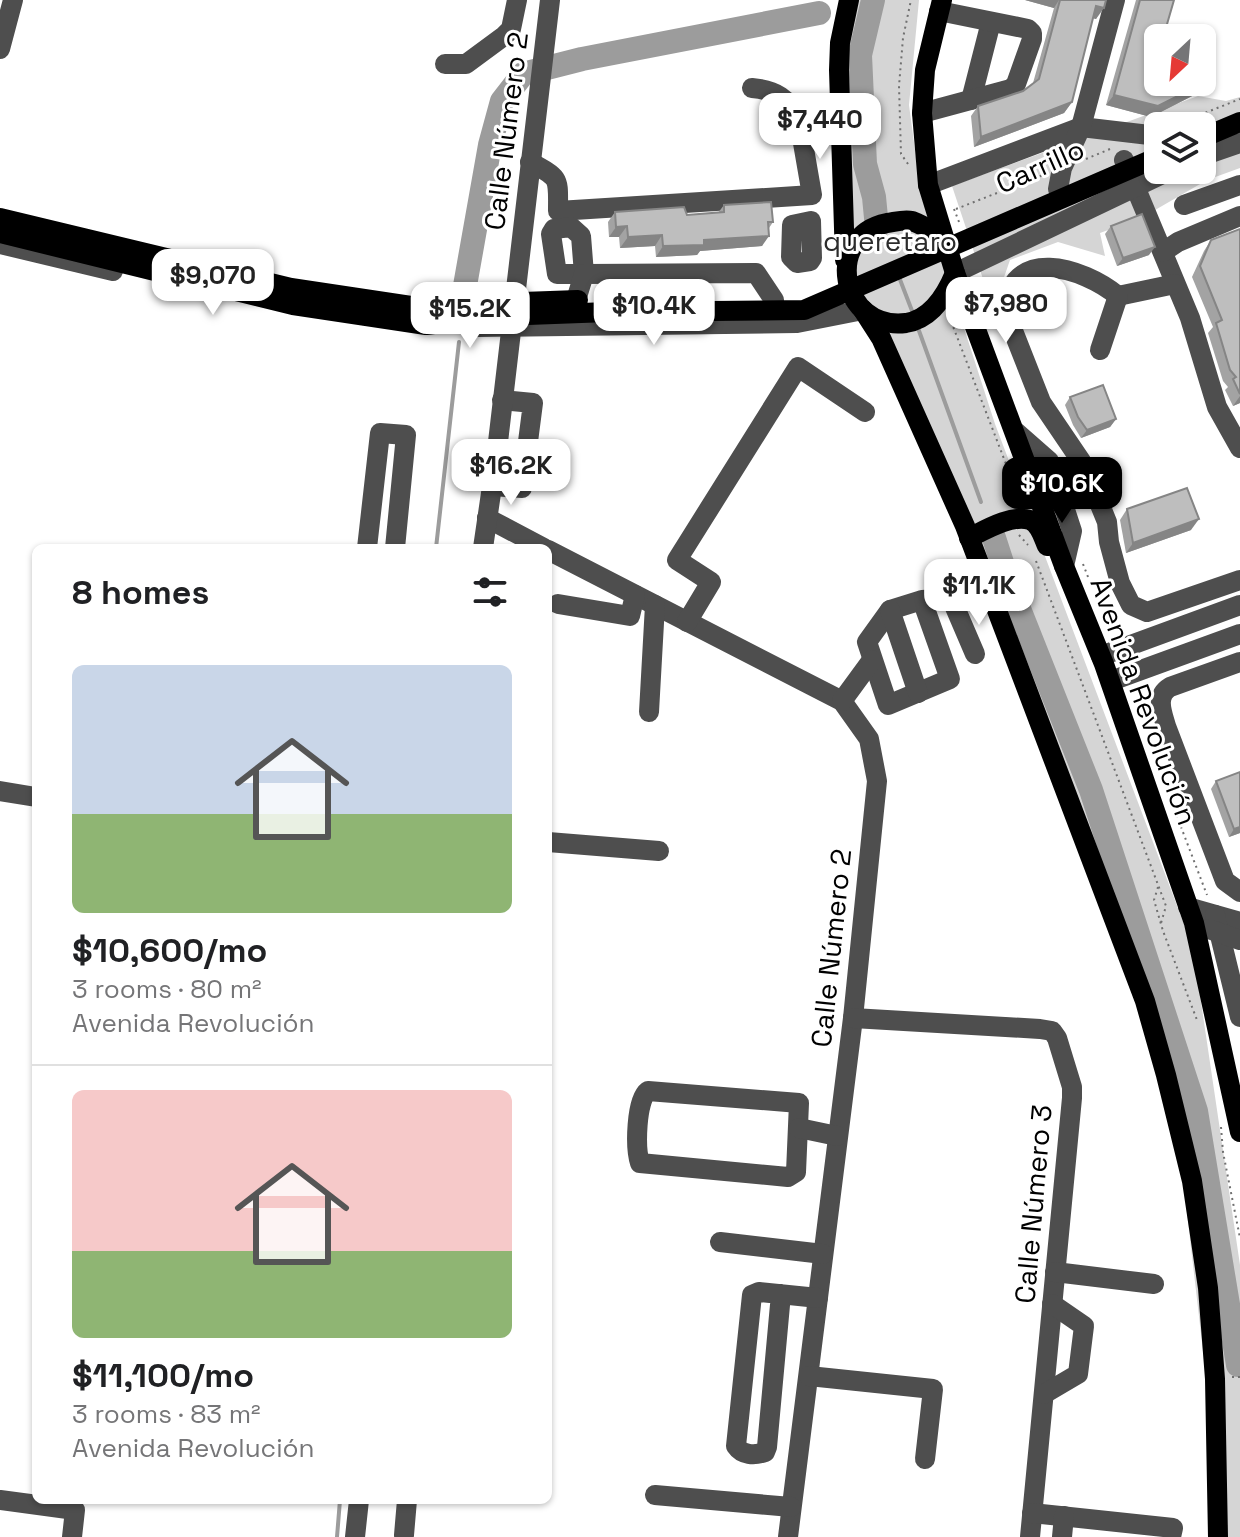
<!DOCTYPE html>
<html lang="en">
<head>
<meta charset="utf-8">
<style>
	:root { --surface:#fff; --page:#f2f2f2; --text:#202124; --muted:#757577; --line:#e0e0e0; --accent:#000 }
	body { margin:0; font-family:"Space Grotesk",sans-serif; background:var(--page); color:var(--text); height:100vh; display:flex; flex-direction:column; font-size:30px; white-space:nowrap }
	* { box-sizing:border-box; margin:0 }
	p { font-size:26px; color:var(--muted) }
	.icon { flex:none; width:44px; height:44px; fill:none; stroke:currentColor; stroke-width:2; stroke-linecap:round; stroke-linejoin:round }
	.map { position:relative; flex:1; overflow:hidden }
	.side { position:absolute; left:32px; top:544px; width:520px; height:960px; display:flex; flex-direction:column; background:var(--surface); border-radius:12px; box-shadow:0 2px 6px #0004 }
	.side>* { flex:none }
	.needle { width:52px; rotate:206deg }
	.fabs { position:absolute; left:1144px; top:24px; display:grid; gap:16px }
	.fabs a { display:grid; place-items:center; width:72px; height:72px; border-radius:12px; background:var(--surface); box-shadow:0 2px 6px #0004; font-size:40px }
	.price { position:absolute; translate:-50% -68px; padding:0 18px; border-radius:16px; background:#fff; color:#222; font-size:26px; line-height:52px; filter:drop-shadow(0 2px 4px #0008) }
	.price::after { content:''; position:absolute; left:50%; top:48px; width:24px; height:18px; margin-left:-12px; background:inherit; clip-path:polygon(0 0,100% 0,50% 100%) }
	.price.on { background:var(--accent); color:#fff }
	ul { padding:0; list-style:none }
	li { display:grid; align-content:center; gap:16px; height:424px; padding:0 40px }
	li+li { border-top:2px solid var(--line) }
	li span { display:grid; place-items:center; height:248px; border-radius:12px; color:#555 }
	li>.icon { margin-inline-start:auto }
	span .icon { width:144px; height:144px; fill:#fffc; stroke-width:1 }
	li b { font-size:34px }
	h2 { display:flex; justify-content:space-between; align-items:center; height:96px; padding:0 40px; font-size:34px }
	.map>svg:first-child { display:block }
	.green { fill:#d5d5d5; fill-rule:evenodd }
	.lines { fill:none; stroke-linecap:round; stroke-linejoin:round }
	.stream { stroke:#9c9c9c; stroke-width:4 }
	.river { stroke:#9c9c9c; stroke-width:24 }
	.path { stroke:#707070; stroke-width:2; stroke-dasharray:2 4; stroke-linecap:butt }
	.minor { stroke:#4e4e4e; stroke-width:20 }
	.major { stroke:#000; stroke-width:20 }
	.wall { fill:#a3a3a3 }
	.shaded-wall { fill:#858585 }
	.building { fill:#bebebe; stroke:#858585; stroke-width:2 }
	.labels { text-anchor:middle; stroke-width:6; stroke-linejoin:round; paint-order:stroke }
	.street-label { font-size:28px; fill:#000; stroke:#fff }
	.park-label { font-size:28px; fill:#2c2c2c; stroke:#fff }
</style>
</head>
<body>
<div class="map">
<svg width="1240" height="1537" viewBox="0 0 1240 1537">
	<rect width="100%" height="100%" fill="#fff"/>
	<g class="green">
		<path d="M848,0H919L909,105L921,195L995,424L1193,948L1240,1265V1537H1213L1218,1481L1175,1109L1009,644L845,249Z"/>
		<path d="M1198,96L1226,101L1240,97V168L1207,180L1143,217L1100,233L1105,256L1058,242L1010,260L993,309L952,186ZM1158,126H1202V170H1158Z"/>
	</g>
	<g class="lines">
		<g class="stream">
			<path d="M899,277L914,316"/>
			<path d="M918,328L981,502"/>
			<path d="M436,548L459,342"/>
			<path d="M337,1537L340,1500"/>
		</g>
		<g class="river">
			<path d="M873,0L860,55L865,164L874,197L877,228"/>
			<path d="M463,297L490,145L502,101L523,74L582,59L819,13"/>
			<path d="M994,538L1008,581L1091,790L1196,1111L1238,1365"/>
		</g>
		<g class="path">
			<path d="M1172,126L1240,99"/>
			<path d="M1086,159L1110,149"/>
			<path d="M908,164L901,154L899,86L903,38L911,0"/>
			<path d="M1186,179L1198,174"/>
			<path d="M954,209L959,222"/>
			<path d="M956,209L1043,175"/>
			<path d="M979,281L990,309"/>
			<path d="M949,316L1006,464L1008,502"/>
			<path d="M1019,535L1028,545"/>
			<path d="M1036,561L1166,906L1161,923"/>
			<path d="M1083,564L1088,577"/>
			<path d="M1168,793L1207,895"/>
			<path d="M1158,887L1154,900L1163,931L1197,1020"/>
			<path d="M1221,1127L1223,1152L1240,1238"/>
			<path d="M1232,1377H1240"/>
		</g>
		<g class="minor">
			<path d="M0,49L13,0"/>
			<path d="M445,64H466L504,36L511,29L517,0"/>
			<path d="M971,100L991,22"/>
			<path d="M922,113L1011,89L1016,84L1032,39V33L1028,29L939,11"/>
			<path d="M1202,156L1240,143"/>
			<path d="M1124,160L1190,318L1217,407L1240,448"/>
			<path d="M530,162C561,179 558,177 558,211L812,195L799,120C789,98 775,90 752,88"/>
			<path d="M928,185L1081,127L1158,136"/>
			<path d="M1058,189L1062,168L1081,127L1115,0"/>
			<path d="M1184,205L1240,185"/>
			<path d="M811,221L812,258L810,261L797,263L791,257L792,225Z"/>
			<path d="M571,227L581,236L584,274H557L551,234L554,229Z"/>
			<path d="M0,244L113,271"/>
			<path d="M1163,252L1178,242L1240,216"/>
			<path d="M955,273L1171,170"/>
			<path d="M1175,284L1118,296C1083,267 1008,244 1006,313L1041,402L1081,461L1096,495L1107,522L1109,542L1120,583L1131,605L1147,612L1240,580"/>
			<path d="M576,300L584,274L756,273L774,300"/>
			<path d="M479,327L797,323L863,310"/>
			<path d="M1100,350L1118,296"/>
			<path d="M1016,432L1049,461L1072,531L1064,566"/>
			<path d="M492,486L522,488L533,403L502,400"/>
			<path d="M487,518L544,548"/>
			<path d="M367,548L380,433L406,435L395,548"/>
			<path d="M483,548L496,459L550,0"/>
			<path d="M548,550L842,701L869,739L877,781L853,1018L788,1537"/>
			<path d="M922,600L950,679L888,705L867,642L890,610L922,600L951,598L975,654"/>
			<path d="M558,604L630,616L635,595"/>
			<path d="M890,610L918,693"/>
			<path d="M687,622L711,582L677,560L798,367L865,412"/>
			<path d="M1101,656L1240,605"/>
			<path d="M1240,662L1170,687C1155,696 1162,712 1166,726L1225,881L1240,892"/>
			<path d="M1111,681L1240,634"/>
			<path d="M842,701L872,660"/>
			<path d="M649,712L655,605"/>
			<path d="M0,791L36,797"/>
			<path d="M548,842L659,851"/>
			<path d="M1188,907L1240,922"/>
			<path d="M1215,915L1240,1017"/>
			<path d="M1209,929L1240,940"/>
			<path d="M853,1018L1040,1029L1052,1031L1057,1038L1072,1087V1098L1030,1537"/>
			<path d="M648,1091L799,1103L796,1172L788,1177L640,1163C635,1148 636,1100 648,1091Z"/>
			<path d="M799,1128L837,1136"/>
			<path d="M720,1242L823,1254"/>
			<path d="M1055,1272L1154,1284"/>
			<path d="M781,1294L767,1447L765,1452C754,1456 742,1455 736,1446L752,1295L759,1292L818,1298"/>
			<path d="M809,1376L933,1389L925,1459"/>
			<path d="M1044,1394L1078,1374L1084,1326L1052,1304"/>
			<path d="M655,1495L791,1507"/>
			<path d="M0,1500L75,1510L72,1537"/>
			<path d="M1032,1513L1173,1528L1171,1537"/>
			<path d="M404,1535L407,1500"/>
			<path d="M355,1537L359,1500"/>
			<path d="M1062,1537L1064,1516"/>
		</g>
		<g class="major">
			<path d="M942,0L925,70L922,113L928,185L955,273L1064,566L1104,664L1194,923L1240,1132"/>
			<path d="M1202,138L1240,122"/>
			<path d="M0,218L291,288L411,306L578,300"/>
			<path d="M0,233L293,305L426,325L499,316L608,312L804,310L1158,157"/>
			<path d="M944,238C934,232 923,225 912,221C904,219 895,222 887,223C823,236 840,331 906,323C931,319 946,295 955,273"/>
			<path d="M845,260L839,70L840,43L849,0"/>
			<path d="M863,310L881,338L965,526L1145,1001L1166,1075L1192,1181L1208,1288L1215,1379L1218,1537"/>
			<path d="M969,538C985,530 1012,514 1030,520C1040,524 1043,537 1047,546"/>
		</g>
	</g>
	<g class="wall">
		<path d="M1025,0H1106L1096,19L1093,18L1072,102L1064,113L974,147L971,116L978,106L1023,91L1033,83L1054,8Z"/>
		<path d="M1136,0H1174L1154,70L1196,94L1151,117L1106,105Z"/>
		<path d="M724,205L773,222L769,228L762,246L700,251L697,255L656,257L655,246L620,248L619,237H609L608,222L615,212L687,215L718,213Z"/>
		<path d="M1111,226L1149,255L1117,266L1105,234Z"/>
		<path d="M1240,229V403L1233,406L1225,390L1228,387L1223,381L1208,333L1213,327L1192,277L1204,251L1211,240Z"/>
		<path d="M1070,397L1116,419L1110,427L1081,438L1073,425L1065,405Z"/>
		<path d="M1127,509L1191,530L1126,553L1120,520Z"/>
		<path d="M1216,781L1240,833L1229,837L1211,789Z"/>
	</g>
	<g class="shaded-wall">
		<path d="M1025,0H1059L1054,8Z"/>
		<path d="M1096,6L1104,8L1096,19L1089,17Z"/>
		<path d="M1204,83L1196,94L1151,117L1106,105L1114,95Z"/>
		<path d="M1072,102L1064,113L974,147L981,137Z"/>
		<path d="M627,226L619,237H609L616,227Z"/>
		<path d="M662,235L655,246L620,248L628,237Z"/>
		<path d="M769,236L762,246L700,251L697,255L656,257L663,246L704,240Z"/>
		<path d="M1155,247L1149,255L1117,266L1123,258Z"/>
		<path d="M1240,396V403L1233,406Z"/>
		<path d="M1116,419L1110,427L1081,438L1087,430Z"/>
		<path d="M1199,519L1191,530L1126,553L1133,543Z"/>
		<path d="M1240,827V833L1229,837L1234,829Z"/>
	</g>
	<g class="building">
		<path d="M1060,0H1106L1104,8L1096,6L1072,102L981,137L978,106L1023,91L1039,79Z"/>
		<path d="M1140,0H1174L1163,38H1158V56L1154,70L1158,71V82L1204,83L1158,106L1114,95Z"/>
		<path d="M771,202L773,222H768L769,236L704,240V245L663,246L662,235L628,237L627,226L616,227L615,212L684,207L687,215L724,212V205Z"/>
		<path d="M1142,214L1155,247L1123,258L1111,226Z"/>
		<path d="M1240,229V394L1233,379L1236,377L1230,370L1216,323L1222,320L1200,266L1211,240Z"/>
		<path d="M1103,385L1116,419L1087,430L1078,417L1070,397Z"/>
		<path d="M1187,488L1199,519L1133,543L1127,509Z"/>
		<path d="M1240,772V827L1234,829L1216,781Z"/>
	</g>
	<g class="labels">
		<g class="street-label">
			<text transform="translate(506 131) rotate(-83)" y="10">Calle Número 2</text>
			<text transform="translate(1040 166) rotate(-24)" y="10">Carrillo</text>
			<text transform="translate(1144 701) rotate(70)" y="10">Avenida Revolución</text>
			<text transform="translate(831 948) rotate(-84)" y="10">Calle Número 2</text>
			<text transform="translate(1033 1204) rotate(-85)" y="10">Calle Número 3</text>
		</g>
		<g class="park-label">
			<text x="890" y="251">queretaro</text>
		</g>
	</g>
</svg>
<div class="fabs">
<a><svg class="needle" viewBox="-14 -14 28 28"><path d="M0-13l5 13h-10z" fill="#e53935"/><path d="M0 13l5-13h-10z" fill="#757577"/></svg></a>
<a><svg class="icon" aria-label="layers" viewBox="0 0 24 24"><path d="M12 4l9 5-9 5-9-5zM3 14l9 5 9-5"/></svg></a>
</div>
<b class="price" style="left:820px;top:161px">$7,440</b>
<b class="price" style="left:213px;top:317px">$9,070</b>
<b class="price" style="left:1006px;top:345px">$7,980</b>
<b class="price" style="left:654px;top:347px">$10.4K</b>
<b class="price" style="left:470px;top:350px">$15.2K</b>
<b class="price" style="left:511px;top:507px">$16.2K</b>
<b class="price on" style="left:1062px;top:525px">$10.6K</b>
<b class="price" style="left:979px;top:627px">$11.1K</b>
<section class="side">
<h2>8 homes<svg class="icon" aria-label="filters" viewBox="0 0 24 24"><path d="M4 7h16M4 17h16"/><circle cx="9" cy="7" r="2"/><circle cx="15" cy="17" r="2"/></svg></h2>
<ul>
<li><span style="background:linear-gradient(#c9d6e8 60%,#8fb573 0)"><svg class="icon" aria-label="home" viewBox="0 0 24 24"><path d="M3 11l9-7 9 7M6 9v11h12V9"/></svg></span><div><b>$10,600/mo</b><p>3 rooms · 80 m²</p><p>Avenida Revolución</p></div></li>
<li><span style="background:linear-gradient(#f6c9c9 65%,#8fb573 0)"><svg class="icon" aria-label="home" viewBox="0 0 24 24"><path d="M3 11l9-7 9 7M6 9v11h12V9"/></svg></span><div><b>$11,100/mo</b><p>3 rooms · 83 m²</p><p>Avenida Revolución</p></div></li>
</ul>
</section>
</div>
</body>
</html>
